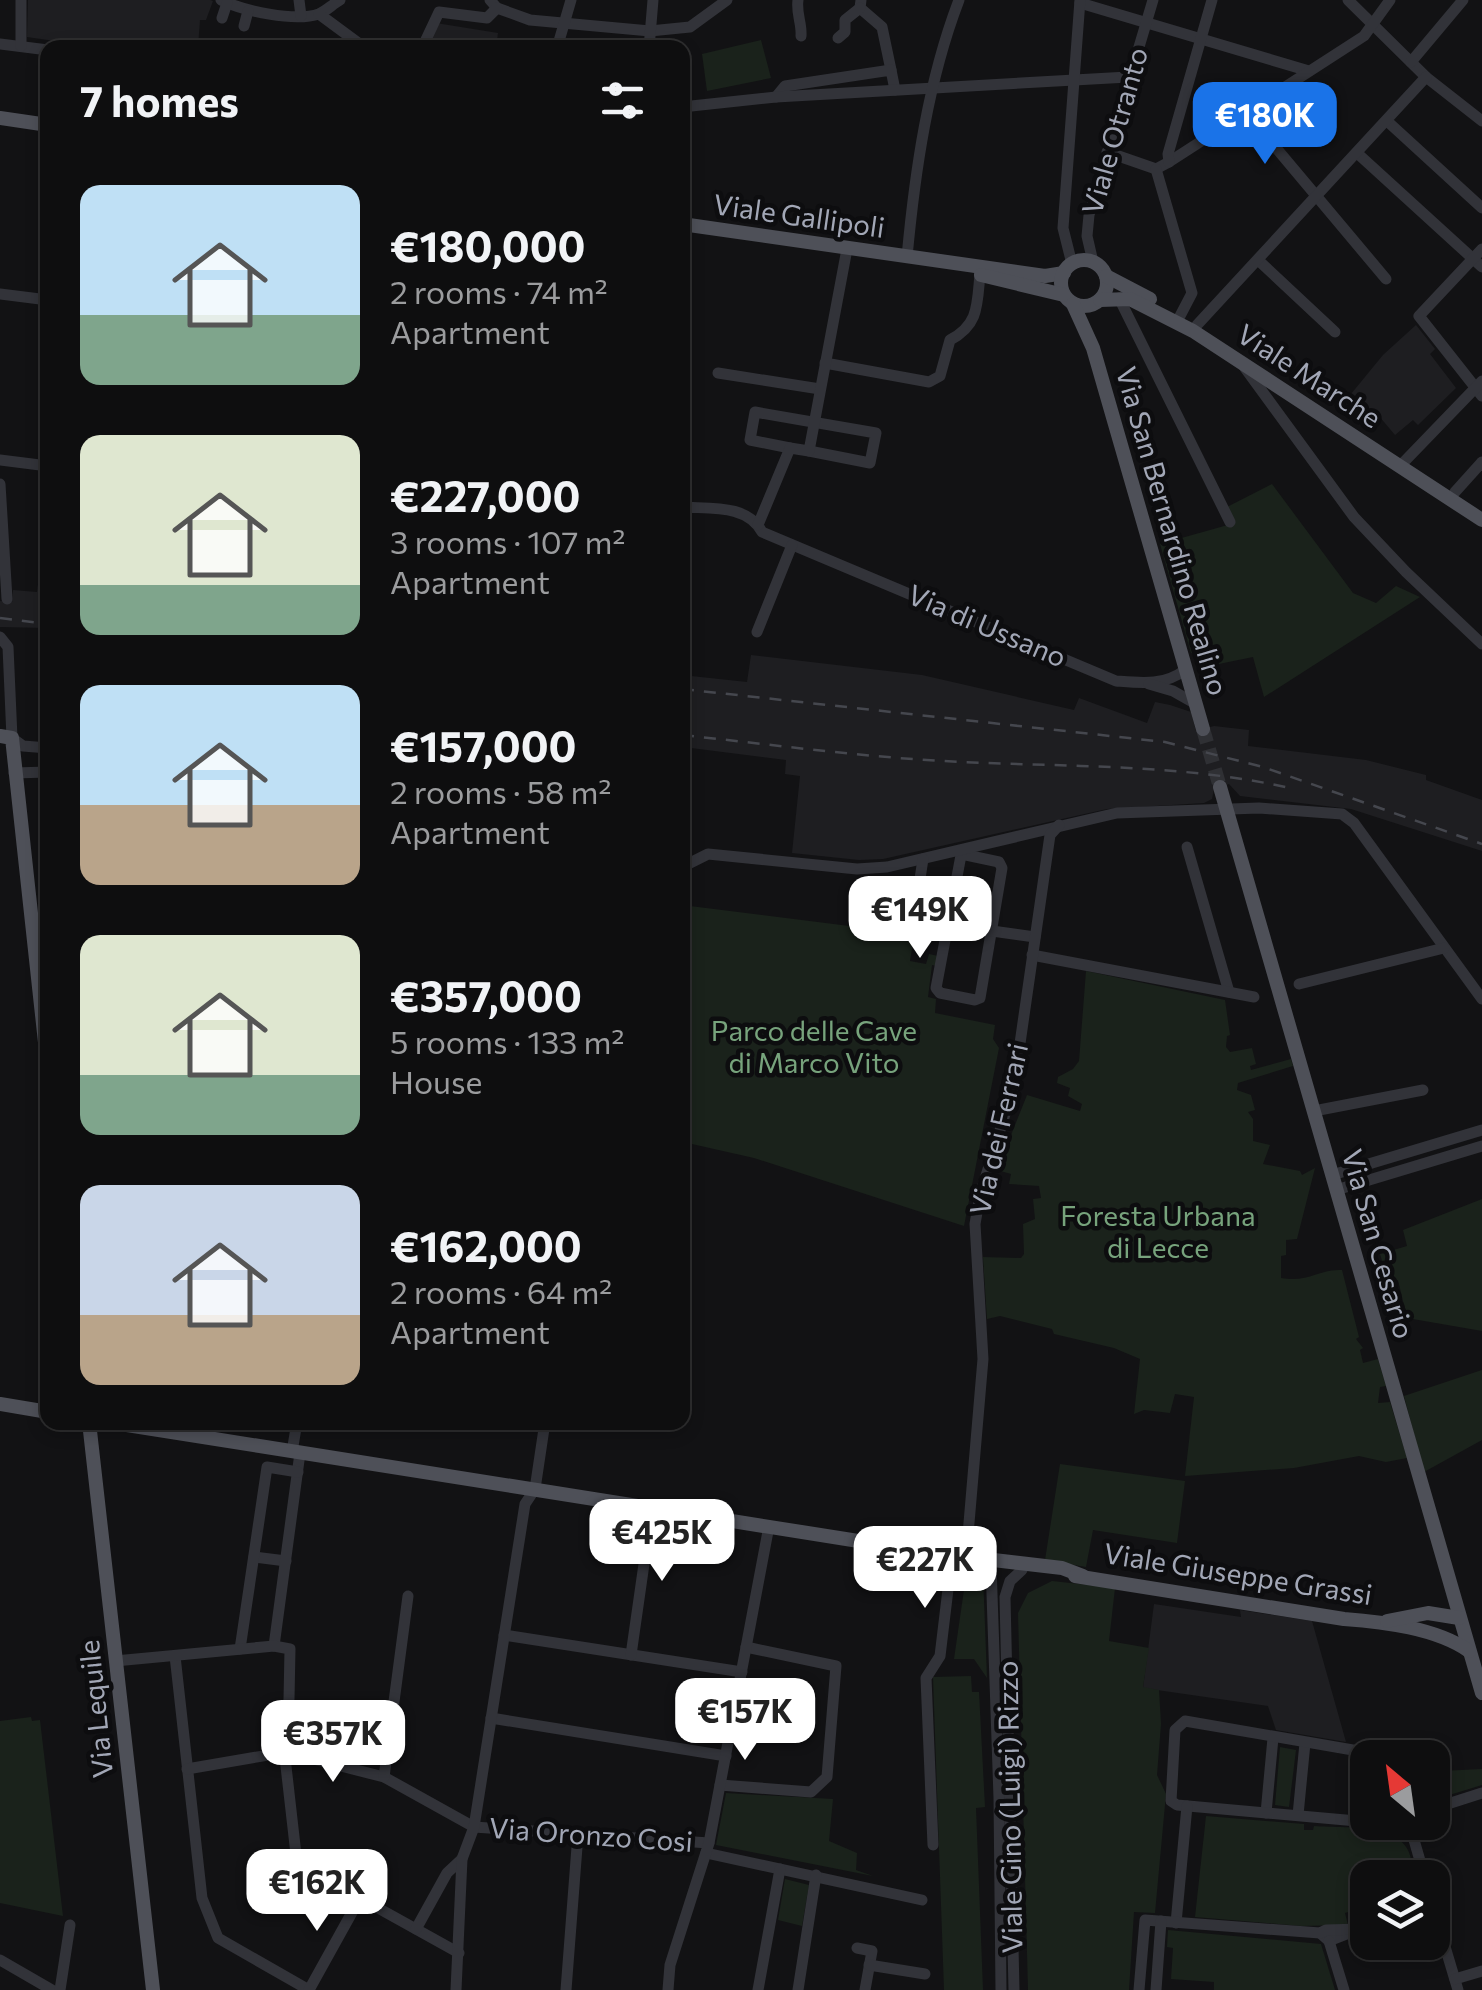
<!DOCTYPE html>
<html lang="en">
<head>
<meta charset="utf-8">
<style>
	:root { --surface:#0e0e0f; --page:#1c1c1d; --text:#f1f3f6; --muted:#9b9c9e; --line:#2e2e2f; --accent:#1a73e8 }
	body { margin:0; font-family:Commissioner,sans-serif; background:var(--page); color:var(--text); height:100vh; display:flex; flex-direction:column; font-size:38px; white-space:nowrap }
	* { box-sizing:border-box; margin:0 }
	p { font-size:32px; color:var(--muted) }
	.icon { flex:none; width:55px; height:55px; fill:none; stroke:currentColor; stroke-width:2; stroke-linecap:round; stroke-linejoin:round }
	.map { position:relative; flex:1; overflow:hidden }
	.panel { position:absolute; left:40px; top:40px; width:650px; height:1390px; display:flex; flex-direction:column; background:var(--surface); border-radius:20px; box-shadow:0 5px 15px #0003,0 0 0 2px var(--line) }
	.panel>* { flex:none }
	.needle { width:65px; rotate:331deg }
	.fabs { position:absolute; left:1350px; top:1740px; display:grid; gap:20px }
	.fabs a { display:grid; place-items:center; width:100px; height:100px; border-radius:20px; background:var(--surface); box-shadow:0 5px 15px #0003,0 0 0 2px var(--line); font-size:50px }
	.price { position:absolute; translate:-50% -85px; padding:0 22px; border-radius:20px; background:#fff; color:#222; font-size:32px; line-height:65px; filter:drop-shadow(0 2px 5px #0008) }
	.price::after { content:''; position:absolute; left:50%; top:60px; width:30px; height:22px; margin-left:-15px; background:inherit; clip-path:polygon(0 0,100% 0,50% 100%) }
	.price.selected { background:var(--accent); color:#fff }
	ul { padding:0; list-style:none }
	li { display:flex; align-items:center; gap:30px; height:250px; padding:0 40px }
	li span { display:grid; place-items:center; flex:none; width:280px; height:200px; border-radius:20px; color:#555 }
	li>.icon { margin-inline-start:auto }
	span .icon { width:120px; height:120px; fill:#fffc; stroke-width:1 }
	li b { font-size:42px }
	h2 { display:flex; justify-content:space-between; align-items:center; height:120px; padding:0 40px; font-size:42px }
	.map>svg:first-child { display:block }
	.built { fill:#1e1e21 }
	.green { fill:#1a221b }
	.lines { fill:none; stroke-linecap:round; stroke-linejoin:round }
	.major-tunnel { stroke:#2f3034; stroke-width:14; stroke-dasharray:14 7; stroke-linecap:butt }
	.minor { stroke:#323339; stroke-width:11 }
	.major { stroke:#4e5058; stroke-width:14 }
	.rail { stroke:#45474e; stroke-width:2.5; stroke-dasharray:12 10; stroke-linecap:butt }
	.labels { text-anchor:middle; stroke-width:9; stroke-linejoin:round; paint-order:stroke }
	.street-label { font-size:28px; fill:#a2a7b6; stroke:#0d0d0f }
	.park-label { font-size:28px; fill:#77a37c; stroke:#0d0d0f }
</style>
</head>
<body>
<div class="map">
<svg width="1482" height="1990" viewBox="0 0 1482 1990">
	<rect width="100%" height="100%" fill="#121214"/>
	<g class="built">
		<path d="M28,0H210L213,1L206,20H200L198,47H96L27,37Z"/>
		<path d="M436,23L498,33L496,47L429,48Z"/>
		<path d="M1416,325L1435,349L1430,354L1456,388L1418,425L1413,420L1395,435L1379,416L1373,420L1351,394L1383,355Z"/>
		<path d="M38,584L47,585V628L0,627V601L12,602L13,590L37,592Z"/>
		<path d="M751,655L922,675L1074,710L1079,698L1147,723L1155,702L1170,705L1191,712L1196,731L1214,726L1249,730L1248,746L1366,760L1426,775V780L1482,800V851L1351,809L1240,796L1229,784L1214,789L1212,799L1204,803L1107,809L883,859L859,860L792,853L800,776L785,774L786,760L691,748L688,765H683L682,675L747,682Z"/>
		<path d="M1154,1604L1241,1617L1240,1610L1312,1621L1346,1742L1276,1730L1268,1706L1143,1688Z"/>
	</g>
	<g class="green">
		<path d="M761,40L771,78L707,91L702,54Z"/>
		<path d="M1272,484L1353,593L1376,603L1396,586L1420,597L1264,697L1253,657L1209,666L1205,650L1191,653L1160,544L1235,523L1227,507Z"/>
		<path d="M682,905L897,932L914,936L910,961L926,964L929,954L938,956L937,966L932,965L928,997L936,999L935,1013L995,1025L993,1039L999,1048L964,1226L754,1158L683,1142Z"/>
		<path d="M1086,971L1225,1000L1230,1035L1227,1036L1226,1047L1230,1052L1252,1048L1256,1064L1250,1066L1251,1070L1291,1059L1293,1066L1238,1083L1237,1090L1251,1095L1255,1110L1248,1112L1253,1119V1141L1270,1145L1263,1164L1300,1171L1302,1175L1315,1168L1297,1239L1286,1240V1255L1281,1256V1278C1309,1283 1318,1269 1342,1270L1359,1337L1356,1339L1363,1348L1360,1350L1363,1363L1378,1359L1386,1386L1380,1387L1378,1403L1390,1402L1407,1458L1386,1462L1359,1456L1294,1468L1185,1476L1194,1397L1175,1394L1170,1413L1144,1410L1134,1414L1140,1359L1114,1348L1054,1334L1052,1329L1000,1316L987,1319L983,1257L1021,1258L1024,1254L1023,1224L1035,1219L1033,1199L1041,1198L1039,1186L1009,1184L1011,1174L997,1170L1027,1095L1080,1111L1082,1104L1068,1096L1070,1088L1057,1083L1058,1077L1073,1069L1079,1061Z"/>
		<path d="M1482,1199V1331L1407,1318L1398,1280L1388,1281L1380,1254L1407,1246L1403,1230Z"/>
		<path d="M1482,1370V1440L1424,1472L1404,1396Z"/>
		<path d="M1060,1464L1185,1481L1177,1543L1093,1530L1086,1567L1045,1560Z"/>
		<path d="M967,1569L983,1574L987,1678L974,1659H954Z"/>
		<path d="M1052,1581L1115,1588L1109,1641L1149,1648L1143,1687L1159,1690L1161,1724L1157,1775L1166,1794L1155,1913L1134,1912L1129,1990H1028L1018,1613L1028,1593Z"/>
		<path d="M971,1676L972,1692H979L985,1807L976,1808L983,1990H944L933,1677Z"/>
		<path d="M31,1717L32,1721L40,1720L63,1916L0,1903V1721Z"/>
		<path d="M1406,1741L1434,1745L1441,1771L1482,1769V1785L1433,1800L1432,1758L1416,1757L1405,1750Z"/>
		<path d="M1280,1747L1296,1750L1289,1807L1275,1805Z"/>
		<path d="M726,1793L833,1799L829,1841L857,1853L856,1870L873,1876L716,1845Z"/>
		<path d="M1206,1816L1304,1824V1830H1313L1314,1826C1353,1829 1420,1820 1411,1877L1368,1878L1367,1906L1345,1913L1348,1925L1301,1926L1195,1917Z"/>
		<path d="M785,1879L809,1885L802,1926L778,1920Z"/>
		<path d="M1168,1930L1321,1944L1335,1990H1214V1982L1171,1979L1173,1948L1167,1947Z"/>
	</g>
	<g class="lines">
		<path class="major-tunnel" d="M1203,729L1220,787"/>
		<g class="minor">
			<path d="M221,0C244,11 294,22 319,14C326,11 333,4 340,0"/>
			<path d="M299,0L301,16"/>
			<path d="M490,0L497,8L530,20L650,31L690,27L727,0"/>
			<path d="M798,0C796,14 802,23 801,36"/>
			<path d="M861,0L860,8L882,27L891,70"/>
			<path d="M1348,0L1426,77L1482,121"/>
			<path d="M1080,3L1309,71"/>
			<path d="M319,14L365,48"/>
			<path d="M222,18L227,3"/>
			<path d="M244,26L248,11"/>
			<path d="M838,38L845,32V20L860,8"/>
			<path d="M0,44L48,50"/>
			<path d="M21,46V0"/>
			<path d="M422,48L439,12L487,18L497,8"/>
			<path d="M557,48L571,0"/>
			<path d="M649,48L653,0"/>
			<path d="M1411,62L1463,0"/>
			<path d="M776,97L785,86L891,70L895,90"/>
			<path d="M682,107L776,97L1128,77"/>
			<path d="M1245,111L1386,279"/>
			<path d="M1387,121L1482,208"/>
			<path d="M1107,152L1156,169L1169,162L1364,36L1390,0"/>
			<path d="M1357,153L1482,267"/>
			<path d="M1169,162L1168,154L1212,0"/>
			<path d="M1156,169L1192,293L1180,316"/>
			<path d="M1482,249L1419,316L1482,396"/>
			<path d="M907,257C915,171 928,81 959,0"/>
			<path d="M1258,260L1335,332"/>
			<path d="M1093,262L1087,236L1089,215L1153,0"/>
			<path d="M1072,264L1063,228L1080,0"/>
			<path d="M0,294L48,300"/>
			<path d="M1119,298L1230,522"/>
			<path d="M1197,325L1426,77"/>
			<path d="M825,363L929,382L940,376L950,340C979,325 977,305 980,274"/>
			<path d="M1245,368L1354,517L1406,572L1482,644"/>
			<path d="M718,373L820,389"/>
			<path d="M790,448L750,440L755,412L876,433L870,463L809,451"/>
			<path d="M0,460L48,466"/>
			<path d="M1401,465L1482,381"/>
			<path d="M0,484L7,599"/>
			<path d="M1455,492L1482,462"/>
			<path d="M682,507C710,509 747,504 762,532L1116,681C1141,683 1164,686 1185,670"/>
			<path d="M758,525L790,448L809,451L847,249"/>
			<path d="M757,632L792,545"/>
			<path d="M0,637L8,647L12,738L23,746L48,748"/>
			<path d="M1149,684L1173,691L1196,704"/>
			<path d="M14,773L48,772"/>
			<path d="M1187,847L1229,992"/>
			<path d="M962,850L966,855L999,862L1002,868L980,998L975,1000L940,993L936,988Z"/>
			<path d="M682,867L708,854L857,869L887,867L1117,813L1259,808L1342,814L1354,823L1482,999"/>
			<path d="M912,931L923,859"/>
			<path d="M992,931L1035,937"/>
			<path d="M1032,955L1254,997"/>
			<path d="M1299,984L1444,948"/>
			<path d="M1314,1111L1423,1090"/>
			<path d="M1332,1175L1482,1130"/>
			<path d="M1336,1190L1482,1146"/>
			<path d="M292,1452L297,1422"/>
			<path d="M254,1557L286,1561"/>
			<path d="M966,1558L983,1359L975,1224L980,1195L1014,1085L1050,835L1059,825"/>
			<path d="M991,1565L999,1798L1001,1990"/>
			<path d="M504,1635L742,1672"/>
			<path d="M274,1646L300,1453"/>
			<path d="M240,1649L267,1467L298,1472"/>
			<path d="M631,1655L652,1508"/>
			<path d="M175,1656L202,1898L218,1938L309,1990"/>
			<path d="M115,1661L274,1646L290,1649L289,1699L283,1740L297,1863L459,1953"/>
			<path d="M491,1718L726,1756"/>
			<path d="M187,1769L286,1752L384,1777L474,1827L709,1843"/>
			<path d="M384,1777L408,1596"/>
			<path d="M720,1785L811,1792L827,1777L836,1666L746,1647"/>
			<path d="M1432,1809L1482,1793"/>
			<path d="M1266,1813L1273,1738"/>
			<path d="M1298,1815L1305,1743"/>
			<path d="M1368,1822L1177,1805L1171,1801L1175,1730L1185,1721L1399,1758"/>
			<path d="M1374,1822L1413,1824"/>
			<path d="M1410,1826L1425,1878"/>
			<path d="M933,1845L926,1678L940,1656L952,1556"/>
			<path d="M706,1853L922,1900"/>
			<path d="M1432,1903L1458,1990"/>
			<path d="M1176,1923L1187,1806"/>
			<path d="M416,1929L447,1873L462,1859"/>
			<path d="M1320,1933L1329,1941L1352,1932"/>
			<path d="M1329,1941L1344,1990"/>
			<path d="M857,1948L872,1951L865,1990"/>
			<path d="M0,1960L52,1990"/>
			<path d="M869,1965L925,1974"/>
			<path d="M1455,1979L1482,1971"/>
			<path d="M60,1990L70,1925"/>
			<path d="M309,1990L360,1898"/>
			<path d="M456,1990L462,1859L474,1827L525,1504L535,1489L545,1422"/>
			<path d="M566,1990L578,1834"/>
			<path d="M668,1990L670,1965L709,1843L769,1526"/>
			<path d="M758,1990L780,1869"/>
			<path d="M798,1990L816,1875"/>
			<path d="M1014,1990L1005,1597L1010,1581L1022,1570"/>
			<path d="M1139,1990L1145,1920L1320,1933L1326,1930L1361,1929"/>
			<path d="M1156,1990L1161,1921"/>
		</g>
		<g class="major">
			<path d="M0,118L48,125"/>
			<path d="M682,224L1045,276L1064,273"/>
			<circle cx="1084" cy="283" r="23"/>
			<path d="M981,275L1064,295"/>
			<path d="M1106,276L1150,299"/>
			<path d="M1100,300L1130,299L1193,331L1482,520"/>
			<path d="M1073,304L1093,348L1203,729"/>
			<path d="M0,736L12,738L48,1070"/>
			<path d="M1220,787L1482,1693"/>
			<path d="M0,1404L48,1412"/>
			<path d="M89,1422L153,1990"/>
			<path d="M108,1422L934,1553L1062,1568L1083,1576"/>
			<path d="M1075,1576L1344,1619C1384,1622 1436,1628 1469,1651"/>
			<path d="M1387,1621L1428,1613L1459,1618"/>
		</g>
		<g class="rail">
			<path d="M0,618L48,624"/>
			<path d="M682,689L1165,742L1263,767L1482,844"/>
			<path d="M682,735C776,745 869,758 963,762C1072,767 1183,764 1290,788"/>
		</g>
	</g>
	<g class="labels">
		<g class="street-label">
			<text transform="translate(1115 131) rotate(-74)" y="10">Viale Otranto</text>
			<text transform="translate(799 216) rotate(8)" y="10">Viale Gallipoli</text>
			<text transform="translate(1309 376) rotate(33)" y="10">Viale Marche</text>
			<text transform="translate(1172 531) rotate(74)" y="10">Via San Bernardino Realino</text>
			<text transform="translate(987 626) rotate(23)" y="10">Via di Ussano</text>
			<text transform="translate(999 1129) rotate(-77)" y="10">Via dei Ferrari</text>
			<text transform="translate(1378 1244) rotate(74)" y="10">Via San Cesario</text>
			<text transform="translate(1238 1574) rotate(9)" y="10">Viale Giuseppe Grassi</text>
			<text transform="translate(96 1709) rotate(-96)" y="10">Via Lequile</text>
			<text transform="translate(1010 1807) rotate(-91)" y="10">Viale Gino (Luigi) Rizzo</text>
			<text transform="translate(591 1835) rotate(4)" y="10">Via Oronzo Cosi</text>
		</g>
		<g class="park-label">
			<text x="814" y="1041">Parco delle Cave<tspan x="814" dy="32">di Marco Vito</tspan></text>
			<text x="1158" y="1226">Foresta Urbana<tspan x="1158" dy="32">di Lecce</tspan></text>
		</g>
	</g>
</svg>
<div class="fabs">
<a><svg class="needle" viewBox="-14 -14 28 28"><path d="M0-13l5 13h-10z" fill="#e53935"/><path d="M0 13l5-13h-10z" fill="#9b9c9e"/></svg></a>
<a><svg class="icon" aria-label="layers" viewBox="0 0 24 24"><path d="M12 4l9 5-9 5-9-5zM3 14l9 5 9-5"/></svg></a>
</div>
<b class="price selected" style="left:1265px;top:167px">€180K</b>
<b class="price" style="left:920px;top:961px">€149K</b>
<b class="price" style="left:662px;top:1584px">€425K</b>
<b class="price" style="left:925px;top:1611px">€227K</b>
<b class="price" style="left:745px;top:1763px">€157K</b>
<b class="price" style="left:333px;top:1785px">€357K</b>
<b class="price" style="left:317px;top:1934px">€162K</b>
<section class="panel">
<h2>7 homes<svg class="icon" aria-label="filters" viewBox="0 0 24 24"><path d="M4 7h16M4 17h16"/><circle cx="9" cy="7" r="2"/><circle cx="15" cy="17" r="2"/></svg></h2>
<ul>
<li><span style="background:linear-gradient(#bfe0f5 65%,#7fa58c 0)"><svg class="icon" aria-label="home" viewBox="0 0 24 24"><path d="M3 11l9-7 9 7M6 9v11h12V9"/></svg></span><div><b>€180,000</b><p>2 rooms · 74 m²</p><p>Apartment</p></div></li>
<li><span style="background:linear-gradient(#dfe7d0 75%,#7fa58c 0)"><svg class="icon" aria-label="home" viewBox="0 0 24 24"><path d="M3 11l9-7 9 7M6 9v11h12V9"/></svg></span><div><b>€227,000</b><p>3 rooms · 107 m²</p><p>Apartment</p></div></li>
<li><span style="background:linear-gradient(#bfe0f5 60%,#b9a48a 0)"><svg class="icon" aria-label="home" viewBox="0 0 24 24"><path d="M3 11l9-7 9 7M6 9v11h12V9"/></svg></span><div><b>€157,000</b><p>2 rooms · 58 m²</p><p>Apartment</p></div></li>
<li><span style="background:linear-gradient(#dfe7d0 70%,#7fa58c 0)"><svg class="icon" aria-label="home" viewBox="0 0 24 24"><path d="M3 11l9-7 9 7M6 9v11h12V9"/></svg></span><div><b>€357,000</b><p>5 rooms · 133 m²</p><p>House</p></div></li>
<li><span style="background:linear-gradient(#c9d6e8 65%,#b9a48a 0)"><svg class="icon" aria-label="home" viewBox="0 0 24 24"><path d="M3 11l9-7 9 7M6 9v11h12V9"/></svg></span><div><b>€162,000</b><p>2 rooms · 64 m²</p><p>Apartment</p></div></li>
</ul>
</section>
</div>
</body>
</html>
